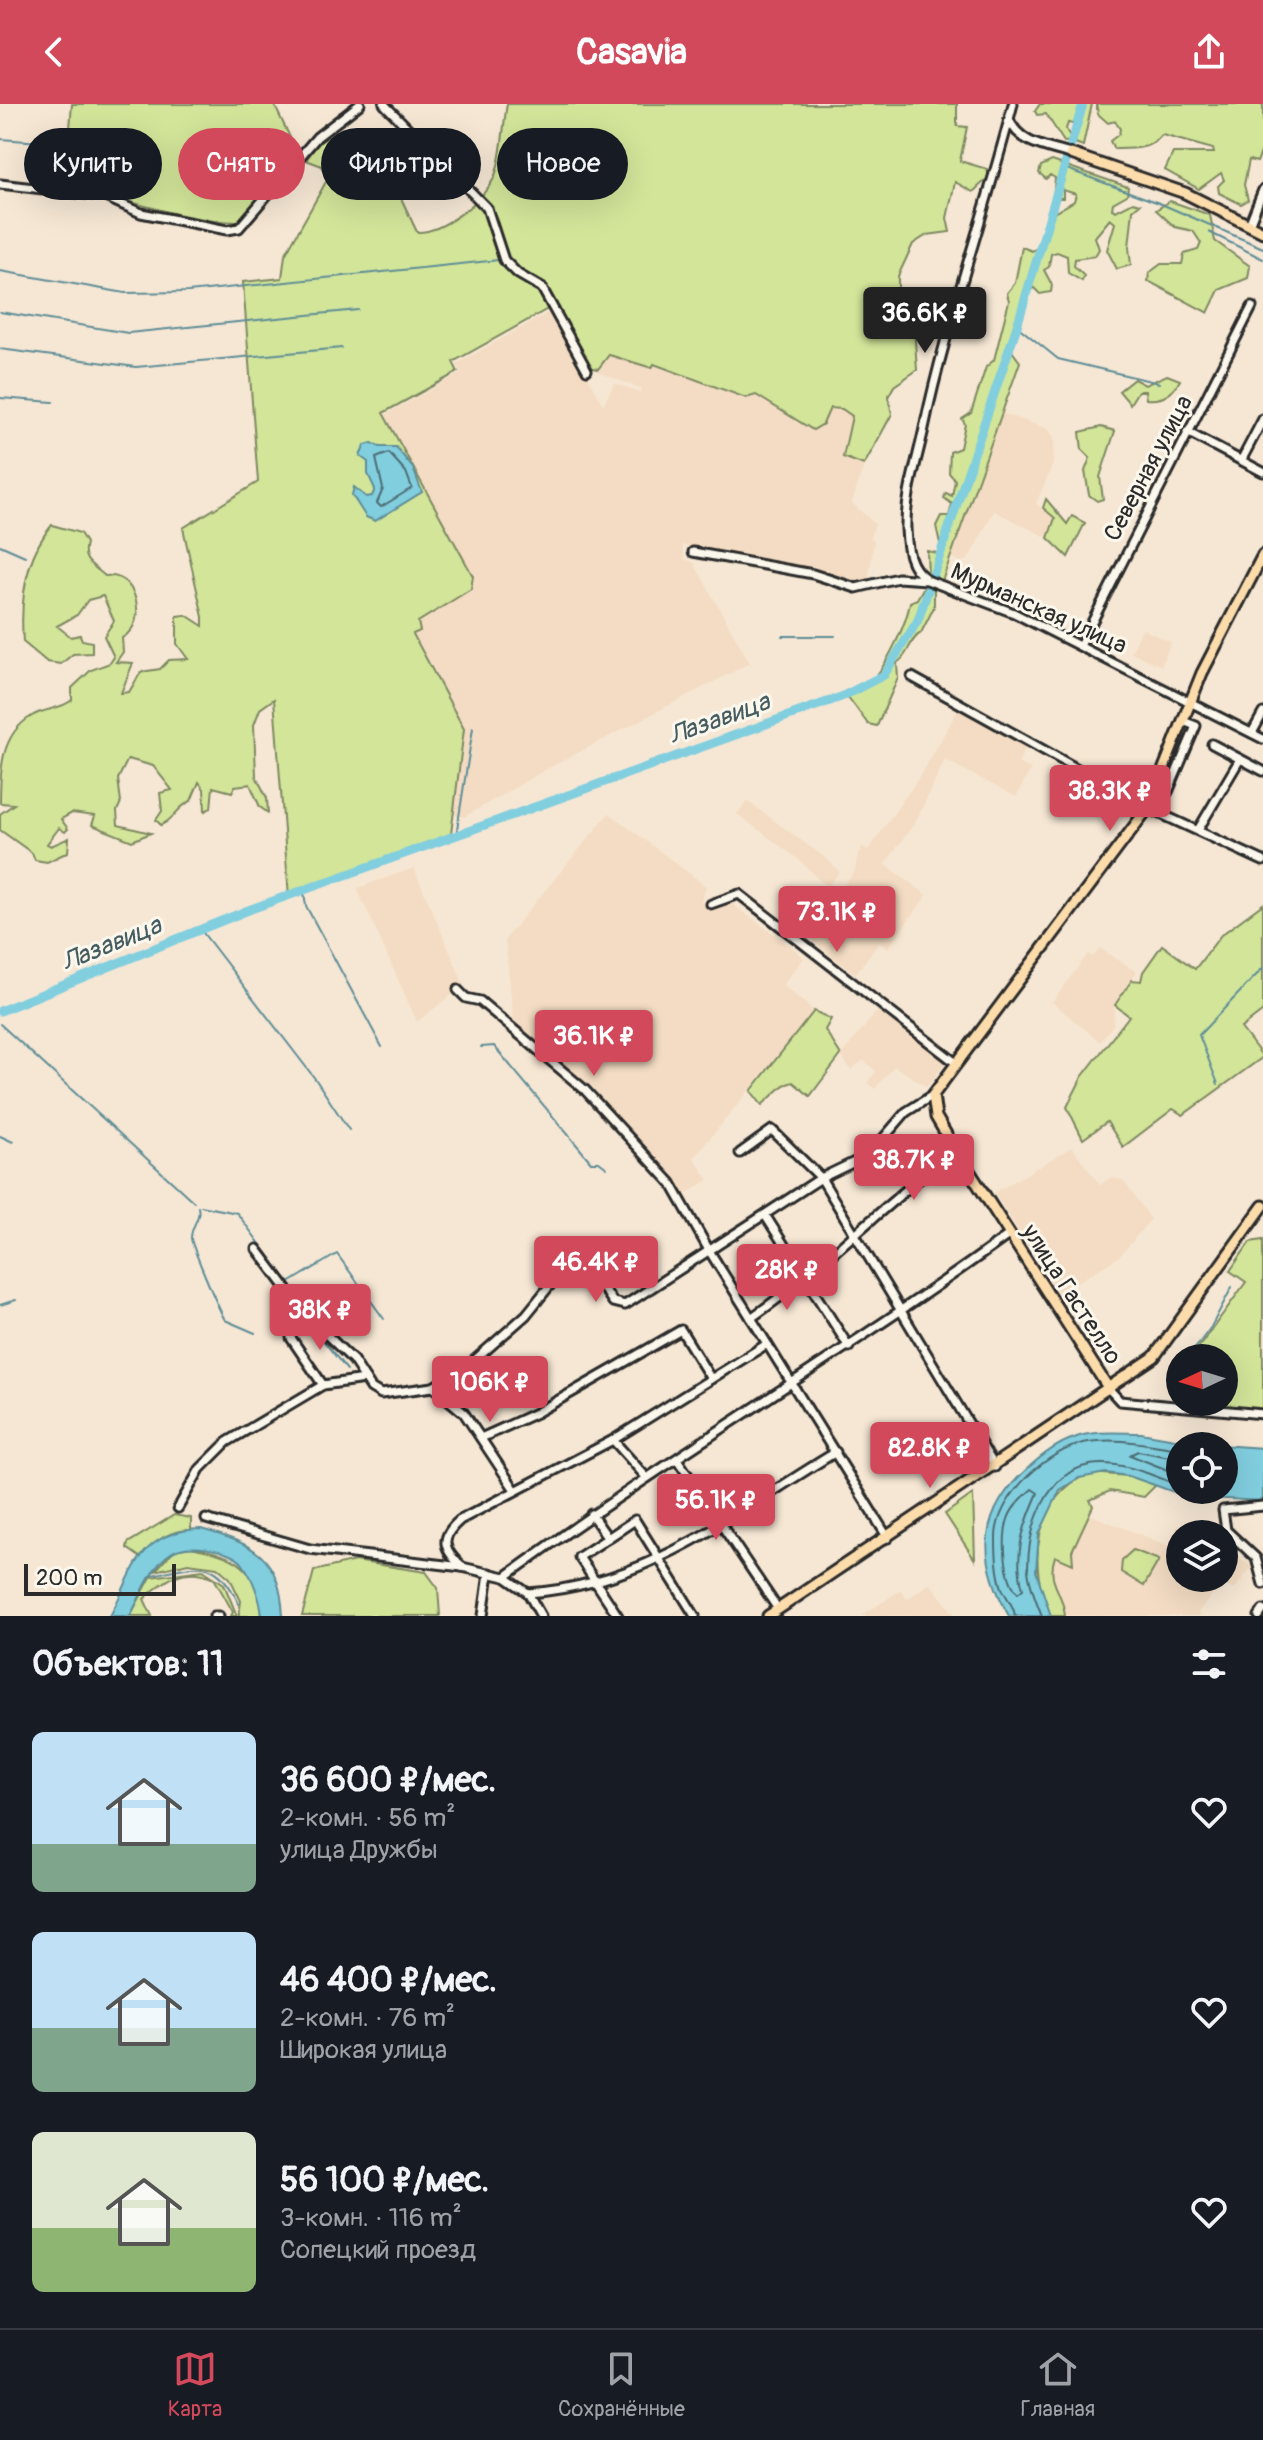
<!DOCTYPE html>
<html lang="ru">
<head>
<meta charset="utf-8">
<style>
	:root { --surface:#171b24; --page:#242831; --text:#f1f3f6; --muted:#9ea1a6; --line:#363941; --accent:#d1495b }
	body { margin:0; font-family:Pangolin,sans-serif; background:var(--page); color:var(--text); height:100vh; display:flex; flex-direction:column; font-size:30px; white-space:nowrap }
	* { box-sizing:border-box; margin:0 }
	p { font-size:26px; color:var(--muted) }
	.icon { flex:none; width:44px; height:44px; fill:none; stroke:currentColor; stroke-width:2; stroke-linecap:round; stroke-linejoin:round }
	.map { position:relative; height:1512px; overflow:hidden }
	.side { display:flex; flex-direction:column; background:var(--surface); flex:1 }
	.side>* { flex:none }
	.banner { position:absolute; left:24px; top:24px; width:800px; height:72px; display:flex; gap:16px }
	.needle { width:52px; rotate:266deg }
	.buttons { position:absolute; left:1166px; top:1240px; display:grid; gap:16px }
	.buttons a { display:grid; place-items:center; width:72px; height:72px; border-radius:50%; background:var(--surface); box-shadow:0 8px 32px #0002; font-size:40px }
	.scale { position:absolute; left:24px; bottom:20px; width:152px; box-sizing:border-box; padding-left:8px; border:4px solid #2b2b2b; border-top:0; font-size:22px; line-height:28px; white-space:nowrap; color:#2b2b2b; -webkit-text-stroke:6px #fbf7ec; paint-order:stroke }
	.price { position:absolute; translate:-50% -68px; padding:0 18px; border-radius:8px; background:var(--accent); color:#fff; font-size:26px; line-height:52px; filter:drop-shadow(0 2px 4px #0008) }
	.price::after { content:''; position:absolute; left:50%; top:48px; width:24px; height:18px; margin-left:-12px; background:inherit; clip-path:polygon(0 0,100% 0,50% 100%) }
	.price.current { background:#222; color:#fff }
	ul { padding:0; list-style:none }
	li { display:flex; align-items:center; gap:24px; height:200px; padding:0 32px }
	li span { display:grid; place-items:center; flex:none; width:224px; height:160px; border-radius:12px; color:#555 }
	li>.icon { margin-inline-start:auto }
	span .icon { width:96px; height:96px; fill:#fffc; stroke-width:1 }
	li b { font-size:34px }
	h2 { display:flex; justify-content:space-between; align-items:center; height:96px; padding:0 32px; font-size:34px }
	.pill { padding:0 28px; border-radius:36px; background:var(--surface); box-shadow:0 8px 32px #0002; font-size:28px; line-height:72px }
	.pill.current { background:var(--accent); color:#fff }
	header { display:flex; justify-content:space-between; align-items:center; height:104px; padding:0 32px; background:var(--accent); color:#fff; font-size:36px; font-weight:700 }
	.menu { display:flex; justify-content:space-around; align-items:center; height:112px; border-top:2px solid var(--line); background:var(--surface); font-size:22px; color:var(--muted) }
	.menu a { display:grid; justify-items:center; gap:4px }
	.menu .current { color:var(--accent) }
	.map>svg:first-child { display:block }
	.built { fill:#f3dcc3 }
	.green { fill:#d2e599; stroke:#7e8862; stroke-width:2 }
	.water { fill:#81cedf; stroke:#5f8d97; stroke-width:2 }
	.lines { fill:none; stroke-linecap:round; stroke-linejoin:round }
	.shore { stroke:#4d6c73; stroke-width:2 }
	.stream { stroke:#5f8d97; stroke-width:2 }
	.river { stroke:#81cedf; stroke-width:9 }
	.minor-casing { stroke:#2b2b2b; stroke-width:13 }
	.major-casing { stroke:#2b2b2b; stroke-width:15 }
	.minor { stroke:#fbf7ec; stroke-width:7 }
	.major { stroke:#fddcac; stroke-width:9 }
	.labels { text-anchor:middle; stroke-width:6; stroke-linejoin:round; paint-order:stroke }
	.street-label { font-size:24px; fill:#2b2b2b; stroke:#fbf7ec }
	.water-label { font-size:26px; font-style:italic; fill:#455c61; stroke:#fbf7ec }
</style>
</head>
<body>
<header><svg class="icon" aria-label="back" viewBox="0 0 24 24"><path d="M15 5l-7 7 7 7"/></svg>Casavia<svg class="icon" aria-label="share" viewBox="0 0 24 24"><path d="M12 15V3M7 8l5-5 5 5M5 13v7h14v-7"/></svg></header>
<div class="map">
<svg width="1263" height="1512" viewBox="0 0 1263 1512">
	<rect width="100%" height="100%" fill="#f6e7d4"/>
	<filter id="ink" filterUnits="userSpaceOnUse"><feTurbulence type="fractalNoise" baseFrequency=".0125" numOctaves="2"/><feDisplacementMap in="SourceGraphic" scale="16" xChannelSelector="R" yChannelSelector="G"/><feConvolveMatrix kernelMatrix="1 2 1 2 8 2 1 2 1" color-interpolation-filters="sRGB"/></filter>
	<g filter="url(#ink)">
		<g class="built">
			<path d="M553,206L603,301L615,279L640,289L642,285L600,269L598,265L609,251L651,264L654,259L746,294L756,291L813,326L823,320L830,304L842,305L852,312L844,353L864,361L852,399L875,420L870,433L874,437L868,478L856,481L827,472L815,462L802,466L682,441L685,455L694,459L750,559L545,666L464,713L454,711L465,625L414,529L364,322L461,269L456,260Z"/>
			<path d="M1002,309L1048,325L1054,333L1053,360L1036,400L1055,414L1048,434L994,407L968,456L962,458L950,453Z"/>
			<path d="M1142,525L1171,538L1161,562L1131,548Z"/>
			<path d="M960,602L1028,639L1018,659L1031,665L1016,693L945,656L915,719L885,760L927,791L888,844L879,839L855,870L808,833L809,827L855,767L858,749L863,743L868,746L922,669Z"/>
			<path d="M747,697L827,755L840,768L827,783L798,755L737,710Z"/>
			<path d="M609,709L706,782L701,799L713,806L729,798L796,846L804,854L783,881L814,907L694,1054L709,1076L684,1091L595,993L598,988L514,922L505,835Z"/>
			<path d="M414,764L464,881L417,918L357,784Z"/>
			<path d="M1100,844L1137,868L1115,901L1113,921L1100,938L1052,898L1088,850L1093,853Z"/>
			<path d="M879,905L947,957L927,983L894,962L875,985L867,979L876,967L863,956L851,966L841,951Z"/>
			<path d="M1072,1043L1100,1081L1110,1074L1123,1076L1151,1115L1119,1153L1059,1189L994,1089Z"/>
			<path d="M1089,1410L1169,1442L1178,1421L1210,1430H1180V1474H1224V1440L1252,1463L1234,1486L1221,1479L1198,1509L1201,1512H1065L1051,1464L1055,1452L1072,1447Z"/>
			<path d="M930,1479L956,1512H861L901,1486L907,1495Z"/>
		</g>
		<g class="green">
			<path d="M72,0H274L298,50L239,118C178,117 124,92 65,84Z"/>
			<path d="M507,0H957V22L967,23L960,57L987,65L989,73L973,88L955,78L947,114L950,128L927,131L913,140L898,172V194L914,222L917,266L894,282L888,293L892,310L864,361L843,353L852,312L842,305L830,304L823,320L813,326L756,291L746,294L654,260L652,264L609,251L598,265L586,262L555,201L453,258L458,268L383,309L473,472L471,485L418,518L420,527L413,530L464,625L451,730L289,793L274,595L260,605L254,621L256,672L267,694L268,709L260,703L250,680L235,682L232,688L213,683L211,704L205,707L204,685L199,678L191,697C177,703 174,716 161,721L156,716L162,707L160,689L172,686L153,662L128,655L118,675L121,698L117,707L118,721L151,729L132,737L92,721L95,712L72,709L61,715L68,725L65,728L59,724L47,740L51,742L69,734L68,748L47,758L35,756L32,749L0,726V710L14,700L0,699C0,669 0,630 32,612C44,604 60,606 72,596V584L91,566L110,559L114,553L104,532L114,517L103,492L88,496L77,511L57,522L71,533L80,531L82,536L92,538V549L73,550L61,560L47,558L23,538C20,498 25,453 52,421L80,429L86,439C81,458 92,460 105,472C136,467 150,518 122,534L123,548L116,558L133,559L121,589L129,588L141,568L160,565L169,556L188,555L177,540V512L186,511L203,522V513L183,424L258,378L243,178L282,174L285,151L327,76L322,62L306,56L319,38L332,32L375,46L407,70L400,92L417,128C442,129 481,98 493,76C502,59 503,20 507,0Z"/>
			<path d="M1040,0H1092L1083,42L1075,39L1079,21L1068,19L1066,25L1072,37L1064,38L1046,10L1037,11L1035,7Z"/>
			<path d="M1096,0H1263V44L1257,58L1249,56L1244,81L1248,96L1241,100L1219,89L1218,82L1224,76L1221,69L1199,85L1165,66L1173,49H1214L1213,45L1162,31C1149,46 1133,45 1114,45L1110,37L1119,30L1120,25L1115,17L1108,19L1098,10Z"/>
			<path d="M1052,57L1128,83L1127,91L1113,99L1112,105L1116,107L1133,98L1140,100L1133,106L1129,143L1131,161L1117,165L1107,146L1115,119L1110,115L1095,133L1099,145L1095,152L1075,155L1074,162L1084,172L1082,177L1068,169L1067,152L1057,148L1051,150L1049,163L1044,166L1052,181L1051,188L1040,190L1034,184L1029,186L1012,247L1020,258L942,477L928,473L927,447L937,449L941,444L936,422L941,412H949L952,400L944,394L946,389L952,392L955,376L949,369L950,348L960,344L965,320L962,315L971,309L986,263L994,256L1009,197L1007,189L1015,179L1022,143L1032,147L1043,141L1054,109L1074,97L1076,90L1063,86V94H1053L1055,74L1050,71L1046,75L1039,69L1041,62Z"/>
			<path d="M1170,97L1210,111L1215,137L1250,162L1248,174L1219,186L1208,209L1148,177L1149,169L1161,160H1182L1184,150L1198,146L1201,139L1193,127L1175,123L1156,106Z"/>
			<path d="M1167,271L1180,276C1173,290 1162,297 1146,295L1145,287H1138L1130,300L1119,287L1134,275L1145,281Z"/>
			<path d="M1101,323L1115,327L1100,373L1103,395L1097,397L1089,391L1085,367L1090,354L1082,346L1080,328Z"/>
			<path d="M1046,395L1067,420L1072,412L1085,419L1068,453L1048,434L1055,414L1043,404Z"/>
			<path d="M926,479L934,482V503L921,529C909,535 909,552 897,559L898,574L877,622L868,620L848,593V587C856,580 863,583 871,577C885,565 907,519 910,498L917,495Z"/>
			<path d="M1263,800V907L1241,924L1263,953L1183,1011L1173,1005L1123,1043L1107,1018L1083,1035L1067,1003L1082,973L1129,912L1115,901L1132,876L1141,877L1143,868L1162,841L1195,865L1221,831Z"/>
			<path d="M814,907L831,915L825,926L841,951L810,992L793,978L784,981L762,1001L751,987Z"/>
			<path d="M1263,1136V1307L1187,1298H1224V1254H1191L1246,1178L1230,1167L1250,1138Z"/>
			<path d="M1090,1369L1129,1372L1156,1381L1144,1393L1110,1387L1090,1396L1093,1402L1072,1447L1073,1460L1055,1452C1046,1480 1063,1486 1065,1512H1051C1026,1463 1034,1391 1090,1369Z"/>
			<path d="M973,1390L975,1456L945,1410Z"/>
			<path d="M174,1411L191,1414V1426C168,1426 156,1437 141,1454L127,1444L128,1439Z"/>
			<path d="M191,1443C234,1452 259,1460 262,1512H239L241,1497L230,1474L217,1463L188,1459L155,1467L174,1446Z"/>
			<path d="M1133,1446L1159,1456L1144,1482L1121,1468L1122,1456Z"/>
			<path d="M355,1457L426,1468L438,1484L440,1512H302L314,1467Z"/>
			<path d="M203,1466L224,1480L237,1512H231L233,1508L214,1474C185,1460 164,1476 144,1495L152,1512H130L151,1473Z"/>
		</g>
		<g class="water">
			<path d="M372,339L380,343H396L413,364L422,388L375,417L366,413L352,391L354,383L366,393L372,392L375,385L368,370V358L360,352L365,341Z"/>
			<path d="M1141,1329L1198,1339V1342H1180V1386H1224V1342L1219,1341L1263,1344V1397L1188,1393L1129,1372L1106,1369L1079,1374L1060,1386L1039,1430L1036,1467L1051,1512H1009C977,1454 978,1409 1028,1364C1041,1352 1056,1340 1074,1334C1094,1326 1120,1329 1141,1329Z"/>
			<path d="M201,1425C254,1440 280,1452 283,1512H262C261,1496 252,1472 242,1459C230,1445 186,1438 171,1449C151,1462 141,1492 130,1512H110C134,1467 139,1427 201,1425Z"/>
		</g>
		<g class="lines">
			<g class="shore">
				<path d="M389,349L406,368L412,384L381,403L377,399L383,385L376,354Z"/>
				<path d="M1180,1355L1138,1347L1130,1351L1180,1371"/>
				<path d="M1032,1385L1038,1389C1024,1421 1013,1449 1023,1485L1018,1489C1004,1475 1002,1434 1008,1415C1012,1403 1023,1393 1032,1385Z"/>
				<path d="M1015,1512C1014,1501 1006,1494 1002,1484C997,1470 996,1450 996,1435C995,1393 1048,1345 1088,1338C1119,1333 1149,1341 1180,1345"/>
				<path d="M1042,1512C1037,1498 1028,1479 1028,1464C1028,1425 1045,1369 1090,1361C1120,1356 1152,1371 1180,1382"/>
			</g>
			<g class="stream">
				<path d="M0,35L54,39"/>
				<path d="M1064,64L1159,99L1263,144"/>
				<path d="M1209,128L1263,155"/>
				<path d="M0,167L125,189L188,188L499,156"/>
				<path d="M0,208L128,229L358,206"/>
				<path d="M1017,222L1058,255L1159,279"/>
				<path d="M0,245L136,263L342,244"/>
				<path d="M0,294L53,298"/>
				<path d="M0,441L25,452"/>
				<path d="M782,532H835"/>
				<path d="M456,732L473,624"/>
				<path d="M304,788L306,802L382,943"/>
				<path d="M200,825L316,976L349,1026"/>
				<path d="M0,920L194,1098"/>
				<path d="M481,943L494,942L591,1058H599L607,1064"/>
				<path d="M1218,980L1199,931L1263,864"/>
				<path d="M0,1032L13,1038"/>
				<path d="M201,1102L237,1109L289,1179L337,1150L384,1215"/>
				<path d="M198,1103C201,1115 191,1121 191,1134C191,1140 219,1206 225,1216L255,1229"/>
				<path d="M287,1192L347,1266"/>
				<path d="M0,1201L16,1196"/>
				<path d="M1188,1254L1211,1223L1232,1183"/>
				<path d="M1174,1289L1172,1271L1180,1262"/>
				<path d="M152,1471C198,1461 216,1451 239,1500"/>
			</g>
			<path class="river" d="M0,907L251,805L841,593L884,571L918,516L1017,222L1083,0"/>
			<defs>
				<g id="minor">
					<path d="M384,0L487,104L504,156L518,170L542,184L587,266"/>
					<path d="M1009,15C1019,40 1046,43 1071,50"/>
					<path d="M0,80L103,92L141,109L227,126L239,124L317,33L360,0"/>
					<path d="M1249,121L1263,86"/>
					<path d="M1187,328L1263,368"/>
					<path d="M1242,355L1263,315"/>
					<path d="M693,448L813,470L856,484L898,474L927,476L1014,509L1263,635"/>
					<path d="M925,474C909,463 907,444 906,425C905,394 916,360 923,329C946,218 985,110 1013,0"/>
					<path d="M1080,542L1252,203"/>
					<path d="M912,573L1148,704L1263,757"/>
					<path d="M1252,629L1263,609"/>
					<path d="M1212,640L1263,667"/>
					<path d="M1156,684L1168,688L1196,622L1183,617"/>
					<path d="M1198,726L1240,655"/>
					<path d="M711,800L739,790L956,959"/>
					<path d="M458,886L466,894L480,897L585,986L671,1079L710,1148L888,1434"/>
					<path d="M740,1049L772,1026L821,1074L995,1363"/>
					<path d="M765,1111L849,1243"/>
					<path d="M257,1145L307,1212L353,1256L371,1284L381,1290L433,1283L468,1262L526,1211L572,1154L581,1152L613,1198L625,1201L821,1074L869,1051L906,1008L933,991"/>
					<path d="M751,1214C824,1164 884,1099 956,1046"/>
					<path d="M291,1234L323,1281"/>
					<path d="M433,1283L464,1309L515,1386"/>
					<path d="M1109,1285L1120,1297L1263,1310"/>
					<path d="M481,1334L536,1309L681,1226L711,1275"/>
					<path d="M613,1336L646,1373"/>
					<path d="M677,1355L778,1505"/>
					<path d="M1263,1402L1223,1406L1226,1426L1256,1454L1263,1480"/>
					<path d="M178,1404L200,1365L227,1338L323,1281L365,1275"/>
					<path d="M591,1410L608,1434L635,1416L695,1512"/>
					<path d="M206,1415L310,1445L462,1463L505,1473L528,1489L541,1512"/>
					<path d="M608,1434L579,1453L618,1512"/>
					<path d="M462,1463C443,1445 439,1434 460,1416L613,1336L767,1240"/>
					<path d="M505,1473C669,1353 845,1250 1010,1130"/>
					<path d="M528,1489C652,1480 734,1409 836,1348"/>
					<path d="M214,1512H219"/>
					<path d="M483,1512L489,1469"/>
					<path d="M1259,1512L1263,1506"/>
				</g>
				<g id="major">
					<path d="M1071,50L1185,89L1263,128"/>
					<path d="M1109,1285L950,1037L936,1013L933,991L1148,704L1202,569L1263,451"/>
					<path d="M768,1512L1154,1253L1263,1102"/>
				</g>
			</defs>
			<use href="#minor" class="minor-casing"/>
			<use href="#major" class="major-casing"/>
			<use href="#minor" class="minor"/>
			<use href="#major" class="major"/>
		</g>
	</g>
	<g class="labels">
		<g class="street-label">
			<text transform="translate(1148 364) rotate(-62)" y="8">Северная улица</text>
			<text transform="translate(1039 504) rotate(24)" y="8">Мурманская улица</text>
			<text transform="translate(1072 1190) rotate(57)" y="8">улица Гастелло</text>
		</g>
		<g class="water-label">
			<text transform="translate(719 614) rotate(-20)" y="9">Лазавица</text>
			<text transform="translate(111 839) rotate(-22)" y="9">Лазавица</text>
		</g>
	</g>
</svg>
<div class="buttons">
<a><svg class="needle" viewBox="-14 -14 28 28"><path d="M0-13l5 13h-10z" fill="#e53935"/><path d="M0 13l5-13h-10z" fill="#9ea1a6"/></svg></a>
<a><svg class="icon" aria-label="locate" viewBox="0 0 24 24"><circle cx="12" cy="12" r="6"/><path d="M12 2v4M12 18v4M2 12h4M18 12h4"/></svg></a>
<a><svg class="icon" aria-label="layers" viewBox="0 0 24 24"><path d="M12 4l9 5-9 5-9-5zM3 14l9 5 9-5"/></svg></a>
</div>
<div class="scale">200 m</div>
<b class="price current" style="left:925px;top:251px">36.6K ₽</b>
<b class="price" style="left:1110px;top:729px">38.3K ₽</b>
<b class="price" style="left:837px;top:850px">73.1K ₽</b>
<b class="price" style="left:594px;top:974px">36.1K ₽</b>
<b class="price" style="left:914px;top:1098px">38.7K ₽</b>
<b class="price" style="left:596px;top:1200px">46.4K ₽</b>
<b class="price" style="left:787px;top:1208px">28K ₽</b>
<b class="price" style="left:320px;top:1248px">38K ₽</b>
<b class="price" style="left:490px;top:1320px">106K ₽</b>
<b class="price" style="left:930px;top:1386px">82.8K ₽</b>
<b class="price" style="left:716px;top:1438px">56.1K ₽</b>
<div class="banner">
<a class="pill">Купить</a>
<a class="pill current">Снять</a>
<a class="pill">Фильтры</a>
<a class="pill">Новое</a>
</div>
</div>
<section class="side">
<h2>Объектов: 11<svg class="icon" aria-label="filters" viewBox="0 0 24 24"><path d="M4 7h16M4 17h16"/><circle cx="9" cy="7" r="2"/><circle cx="15" cy="17" r="2"/></svg></h2>
<ul>
<li><span style="background:linear-gradient(#bfe0f5 70%,#7fa58c 0)"><svg class="icon" aria-label="home" viewBox="0 0 24 24"><path d="M3 11l9-7 9 7M6 9v11h12V9"/></svg></span><div><b>36 600 ₽/мес.</b><p>2-комн. · 56 m²</p><p>улица Дружбы</p></div><svg class="icon" aria-label="heart" viewBox="0 0 24 24"><path d="M12 20l-8-8c-3-5 5-10 8-4 3-6 11-1 8 4z"/></svg></li>
<li><span style="background:linear-gradient(#bfe0f5 60%,#7fa58c 0)"><svg class="icon" aria-label="home" viewBox="0 0 24 24"><path d="M3 11l9-7 9 7M6 9v11h12V9"/></svg></span><div><b>46 400 ₽/мес.</b><p>2-комн. · 76 m²</p><p>Широкая улица</p></div><svg class="icon" aria-label="heart" viewBox="0 0 24 24"><path d="M12 20l-8-8c-3-5 5-10 8-4 3-6 11-1 8 4z"/></svg></li>
<li><span style="background:linear-gradient(#dfe7d0 60%,#8fb573 0)"><svg class="icon" aria-label="home" viewBox="0 0 24 24"><path d="M3 11l9-7 9 7M6 9v11h12V9"/></svg></span><div><b>56 100 ₽/мес.</b><p>3-комн. · 116 m²</p><p>Сопецкий проезд</p></div><svg class="icon" aria-label="heart" viewBox="0 0 24 24"><path d="M12 20l-8-8c-3-5 5-10 8-4 3-6 11-1 8 4z"/></svg></li>
</ul>
</section>
<nav class="menu">
<a class="current"><svg class="icon" aria-label="map" viewBox="0 0 24 24"><path d="M3 6l6-2 6 2 6-2v14l-6 2-6-2-6 2zM9 4v14M15 6v14"/></svg>Карта</a>
<a><svg class="icon" aria-label="saved" viewBox="0 0 24 24"><path d="M7 4h10v16l-5-4-5 4z"/></svg>Сохранённые</a>
<a><svg class="icon" aria-label="home" viewBox="0 0 24 24"><path d="M3 11l9-7 9 7M6 9v11h12V9"/></svg>Главная</a>
</nav>
</body>
</html>
